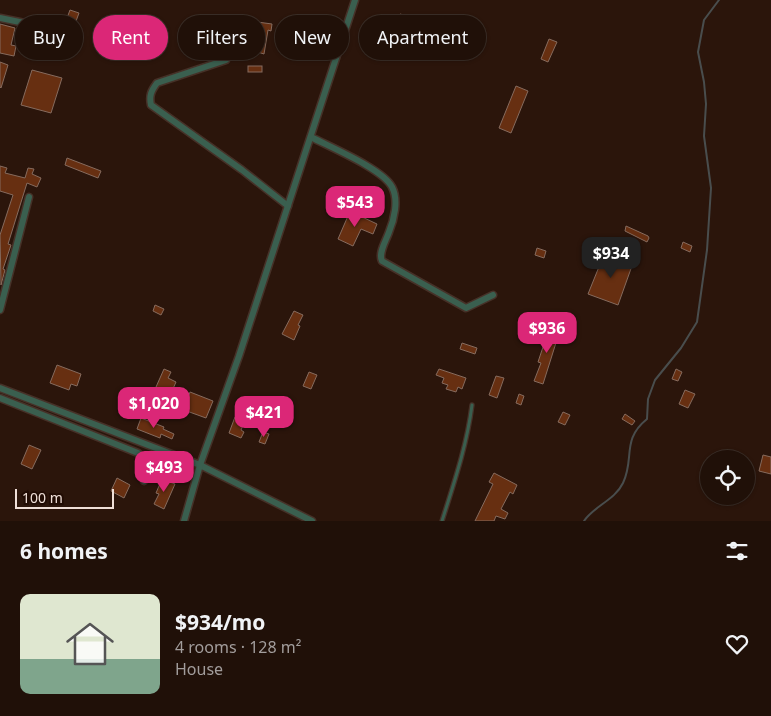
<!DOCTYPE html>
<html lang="en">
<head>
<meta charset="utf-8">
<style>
	:root { --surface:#201008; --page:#281912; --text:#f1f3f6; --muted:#a29d9c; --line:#3d3029; --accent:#db2777 }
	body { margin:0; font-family:"Noto Sans",sans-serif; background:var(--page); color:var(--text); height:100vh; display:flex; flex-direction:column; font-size:19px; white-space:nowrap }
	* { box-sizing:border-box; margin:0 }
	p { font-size:16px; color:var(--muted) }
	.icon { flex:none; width:28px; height:28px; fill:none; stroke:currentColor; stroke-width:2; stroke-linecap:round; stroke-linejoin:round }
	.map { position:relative; height:521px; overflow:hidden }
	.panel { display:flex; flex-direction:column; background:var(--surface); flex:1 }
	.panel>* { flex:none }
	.top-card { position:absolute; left:15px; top:15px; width:500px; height:45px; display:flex; gap:10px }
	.tools { position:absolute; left:700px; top:450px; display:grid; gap:10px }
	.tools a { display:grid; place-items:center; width:55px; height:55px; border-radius:50%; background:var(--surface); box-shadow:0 1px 4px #0004,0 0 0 1px var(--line); font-size:25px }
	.scale { position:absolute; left:15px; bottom:12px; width:99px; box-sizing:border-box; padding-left:5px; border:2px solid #efdfd8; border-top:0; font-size:14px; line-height:18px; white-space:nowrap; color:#efdfd8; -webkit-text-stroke:4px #210c04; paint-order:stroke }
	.price { position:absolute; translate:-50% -42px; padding:0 11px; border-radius:10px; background:var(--accent); color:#fff; font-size:16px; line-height:32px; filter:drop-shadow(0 1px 2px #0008) }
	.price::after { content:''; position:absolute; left:50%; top:30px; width:15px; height:11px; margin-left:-8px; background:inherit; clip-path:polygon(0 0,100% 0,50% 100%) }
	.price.selected { background:#222; color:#fff }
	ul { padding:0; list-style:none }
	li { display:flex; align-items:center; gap:15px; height:125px; padding:0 20px }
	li+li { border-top:1px solid var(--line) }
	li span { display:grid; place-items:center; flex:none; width:140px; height:100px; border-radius:10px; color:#555 }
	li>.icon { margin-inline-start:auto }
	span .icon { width:60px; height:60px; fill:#fffc; stroke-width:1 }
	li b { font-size:21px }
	h2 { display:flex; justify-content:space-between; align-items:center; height:60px; padding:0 20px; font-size:21px }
	.chip { padding:0 18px; border-radius:22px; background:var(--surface); box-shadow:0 1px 4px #0004,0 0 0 1px var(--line); font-size:18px; line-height:45px }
	.chip.selected { background:var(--accent); color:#fff }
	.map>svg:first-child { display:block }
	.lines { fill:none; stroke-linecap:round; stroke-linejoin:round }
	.stream { stroke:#494d4d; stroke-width:2 }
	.building { fill:#672f11; stroke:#866b5e }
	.lane-casing { stroke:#463128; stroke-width:5.5 }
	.street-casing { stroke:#463128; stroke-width:9 }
	.lane { stroke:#3a5f4f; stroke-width:3 }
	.street { stroke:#3a5f4f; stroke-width:6 }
</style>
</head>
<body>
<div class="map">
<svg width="771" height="521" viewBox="0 0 771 521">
	<rect width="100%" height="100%" fill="#2b150b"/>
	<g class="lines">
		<path class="stream" d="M584,521C594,506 615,500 623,483C635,458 621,440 647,419L648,399L655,380L681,348L697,322L707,250L711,188L704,136L706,104L704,82L698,52L704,20L719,0"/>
	</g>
	<g class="building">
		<path d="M70,10L79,13L72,32L63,29Z"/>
		<path d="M400,14L414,18L401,51L393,49L396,40L391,38Z"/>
		<path d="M464,20L470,23L466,34L459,31Z"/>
		<path d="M250,21L272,24L271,31L268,30L264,54L245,48L247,37L238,36L240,24L249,25Z"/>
		<path d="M0,24L15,28L11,45L16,46L14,56L0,53Z"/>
		<path d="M549,39L557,42L548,62L541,59Z"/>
		<path d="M0,62L8,65L1,88L0,87Z"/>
		<rect x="248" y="66" width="14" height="6"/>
		<path d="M32,70L62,78L51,113L21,105Z"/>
		<path d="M516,86L528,91L511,133L499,128Z"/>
		<path d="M67,158L101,171L98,178L65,165Z"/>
		<path d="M0,166L7,168L5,173L25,178L28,168L34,169L32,174L41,178L37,187L27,183L8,244L11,245L3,269L5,270L1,285L0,235L13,195L0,191Z"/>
		<path d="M351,209L359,212L358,215L377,224L373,234L361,229L353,246L338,239Z"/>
		<path d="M626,226L648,236L649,238L647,242L625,231Z"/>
		<path d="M683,242L692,246L690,252L681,248Z"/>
		<path d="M537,248L546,251L544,258L535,255Z"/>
		<path d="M605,252L633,263L618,305L588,294Z"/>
		<path d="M155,305L164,309L161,315L153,311Z"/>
		<path d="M294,311L303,315L298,325L300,326L294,340L282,334Z"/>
		<path d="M550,326L560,330L543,384L534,381L541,363L538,362Z"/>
		<path d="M462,343L477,348L475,354L460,349Z"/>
		<path d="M57,365L81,374L77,386L71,384L69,390L50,383Z"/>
		<path d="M164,369L171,372L168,378L176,382L165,407L156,403L162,389L156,387Z"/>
		<path d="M439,369L466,378L462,389L458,387L456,392L446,389L448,385L442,383L444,378L436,375Z"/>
		<path d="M676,369L682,372L678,381L672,379Z"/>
		<path d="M309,372L317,375L311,389L303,386Z"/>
		<path d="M496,376L504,378L497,398L489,395Z"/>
		<path d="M685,390L695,394L688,408L679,404Z"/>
		<path d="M190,392L213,401L206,418L184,410Z"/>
		<path d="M519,394L524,396L521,405L516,403Z"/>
		<path d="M128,396L133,398L130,408L124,406Z"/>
		<path d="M563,412L570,415L565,425L558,422Z"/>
		<path d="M625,414L635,421L632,425L622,419Z"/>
		<path d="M235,417L245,421L241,430L244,432L241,438L229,433Z"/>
		<path d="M141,418L164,427L163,429L174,434L172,439L161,434L160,438L137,429Z"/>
		<path d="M263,432L269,434L265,444L259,442Z"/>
		<path d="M29,445L41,450L32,469L21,464Z"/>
		<path d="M763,455L771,457V474L759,471Z"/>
		<path d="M494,473L517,485L513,494L510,492L501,509L508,513L505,519L496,516L494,521H475L493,484L489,482Z"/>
		<path d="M117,478L130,485L124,498L111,491Z"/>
		<path d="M162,479L175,484L164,509L154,504L159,494L156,493Z"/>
	</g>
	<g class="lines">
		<defs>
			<path id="lane" d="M442,521C454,483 467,445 472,405"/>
			<g id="street">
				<path d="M0,18L44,27"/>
				<path d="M226,60L157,83C151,91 149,96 151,105L242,170L288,206"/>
				<path d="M311,137C330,147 383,169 392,187C399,200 394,220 389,232C386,241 378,253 382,261L466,308L493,295"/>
				<path d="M0,310L29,197"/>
				<path d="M0,388L200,465L312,521"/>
				<path d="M0,398L138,453C148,461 147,469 144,481"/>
				<path d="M184,521L200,465L239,356L355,0"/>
			</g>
		</defs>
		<use href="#lane" class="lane-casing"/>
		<use href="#street" class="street-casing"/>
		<use href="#lane" class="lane"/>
		<use href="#street" class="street"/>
	</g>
</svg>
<div class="tools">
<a><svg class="icon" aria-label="locate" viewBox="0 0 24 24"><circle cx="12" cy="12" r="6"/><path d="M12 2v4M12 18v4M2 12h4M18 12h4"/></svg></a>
</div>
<div class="scale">100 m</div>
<b class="price" style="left:355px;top:228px">$543</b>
<b class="price selected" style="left:611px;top:279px">$934</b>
<b class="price" style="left:547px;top:354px">$936</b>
<b class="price" style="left:154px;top:429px">$1,020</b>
<b class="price" style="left:264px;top:438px">$421</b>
<b class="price" style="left:164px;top:493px">$493</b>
<div class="top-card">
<a class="chip">Buy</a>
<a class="chip selected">Rent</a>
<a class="chip">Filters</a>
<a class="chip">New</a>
<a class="chip">Apartment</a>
</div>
</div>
<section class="panel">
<h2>6 homes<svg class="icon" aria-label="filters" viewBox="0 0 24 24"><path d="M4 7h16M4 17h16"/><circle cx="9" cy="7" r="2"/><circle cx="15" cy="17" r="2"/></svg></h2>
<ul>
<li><span style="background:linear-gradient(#dfe7d0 65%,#7fa58c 0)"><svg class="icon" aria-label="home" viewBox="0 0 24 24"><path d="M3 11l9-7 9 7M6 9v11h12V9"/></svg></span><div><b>$934/mo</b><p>4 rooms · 128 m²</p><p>House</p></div><svg class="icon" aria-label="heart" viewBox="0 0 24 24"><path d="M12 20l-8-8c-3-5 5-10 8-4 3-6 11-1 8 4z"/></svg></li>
</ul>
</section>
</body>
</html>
